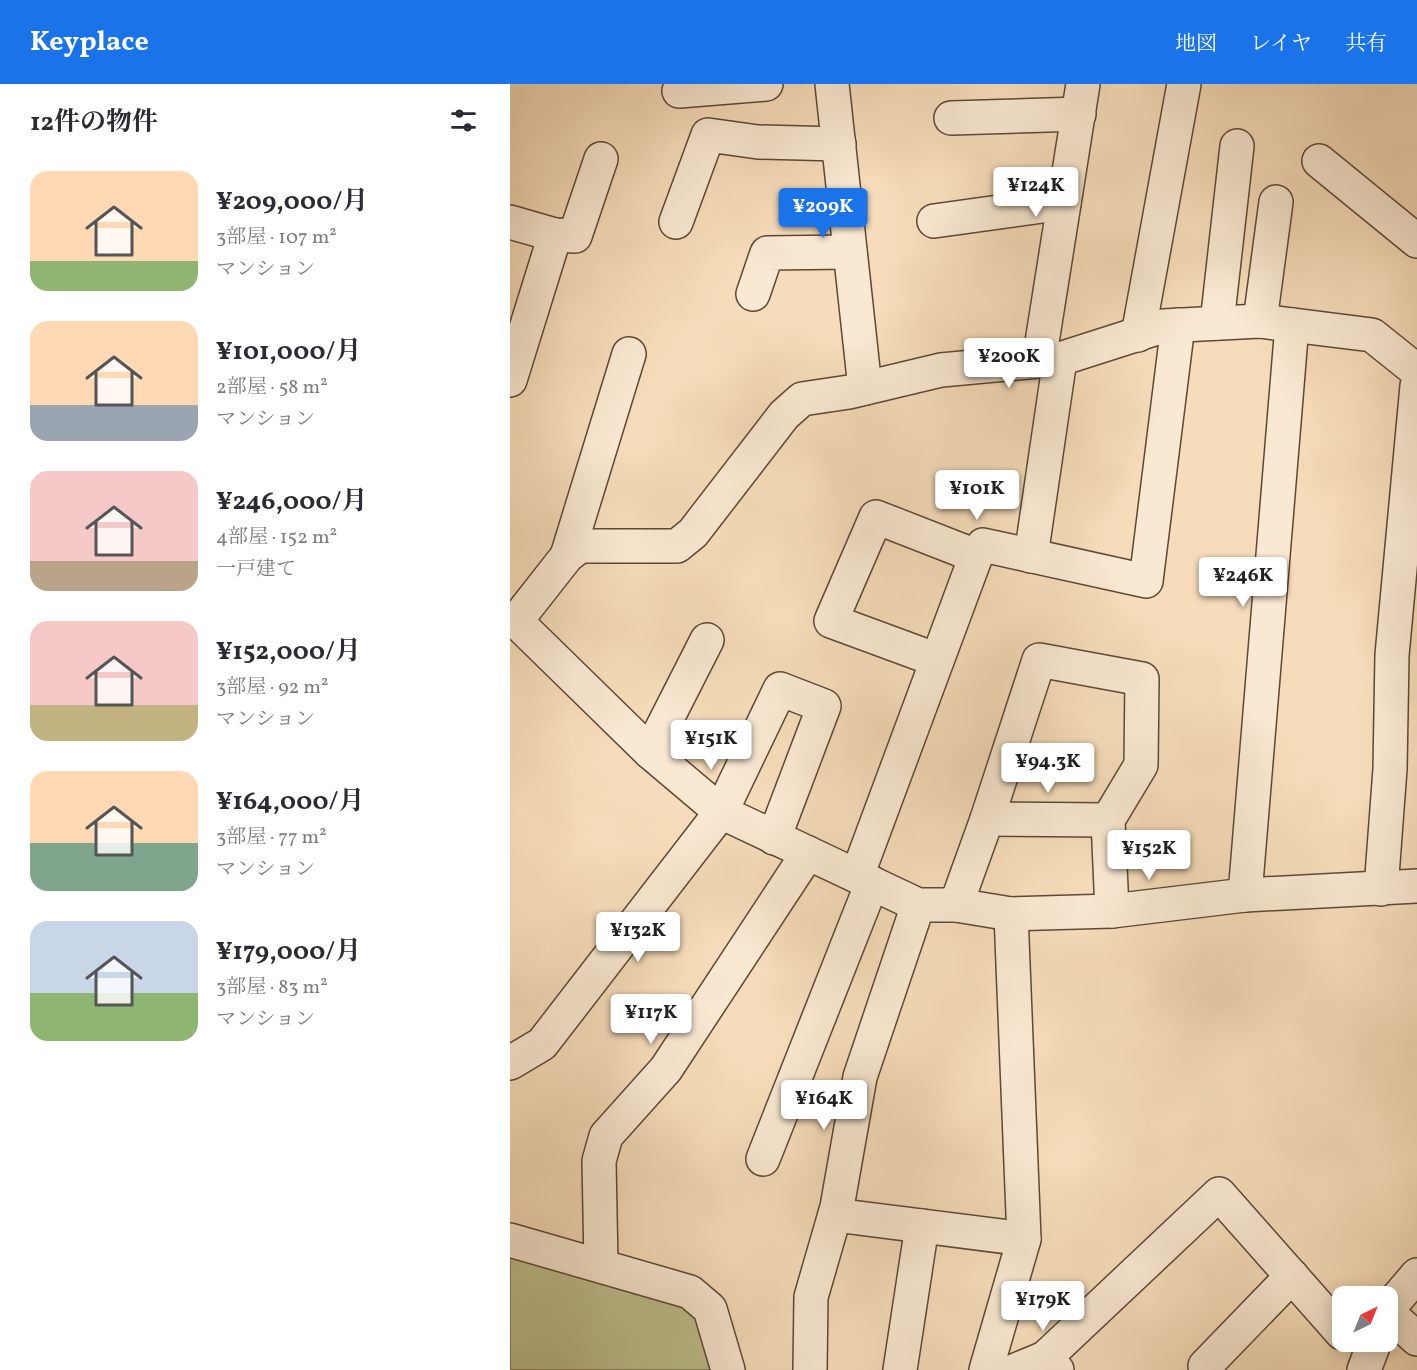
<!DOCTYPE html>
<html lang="ja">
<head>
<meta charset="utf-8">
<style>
	:root { --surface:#fff; --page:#f2f2f3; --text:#2b2b33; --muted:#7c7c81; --accent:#1a73e8 }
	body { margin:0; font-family:Vollkorn,"Noto Serif JP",serif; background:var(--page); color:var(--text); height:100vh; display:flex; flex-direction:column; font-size:22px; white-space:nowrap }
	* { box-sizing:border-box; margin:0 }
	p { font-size:20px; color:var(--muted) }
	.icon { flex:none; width:33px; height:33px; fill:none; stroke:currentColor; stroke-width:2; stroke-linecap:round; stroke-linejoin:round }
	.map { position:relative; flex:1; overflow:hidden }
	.drawer { display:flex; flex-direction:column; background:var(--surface); width:510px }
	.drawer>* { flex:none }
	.needle { width:39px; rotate:43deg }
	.fabs { position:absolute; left:822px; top:1202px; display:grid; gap:12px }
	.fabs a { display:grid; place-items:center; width:66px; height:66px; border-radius:12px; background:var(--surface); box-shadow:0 3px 15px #0003; font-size:30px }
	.price { position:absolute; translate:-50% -51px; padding:0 14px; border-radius:6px; background:#fff; color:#222; font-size:20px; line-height:39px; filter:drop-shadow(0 2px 3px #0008) }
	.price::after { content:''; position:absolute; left:50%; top:36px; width:18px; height:14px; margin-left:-9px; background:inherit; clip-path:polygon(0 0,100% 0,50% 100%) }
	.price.current { background:var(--accent); color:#fff }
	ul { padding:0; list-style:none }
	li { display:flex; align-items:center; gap:18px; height:150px; padding:0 30px }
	li span { display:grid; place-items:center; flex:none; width:168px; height:120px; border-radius:18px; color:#555 }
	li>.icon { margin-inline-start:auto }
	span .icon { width:72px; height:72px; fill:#fffc; stroke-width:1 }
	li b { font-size:26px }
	h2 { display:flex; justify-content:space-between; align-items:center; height:72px; padding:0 30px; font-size:26px }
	header { display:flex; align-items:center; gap:36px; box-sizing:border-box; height:84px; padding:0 30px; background:var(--accent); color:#fff }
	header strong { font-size:28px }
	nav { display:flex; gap:33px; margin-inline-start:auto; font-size:21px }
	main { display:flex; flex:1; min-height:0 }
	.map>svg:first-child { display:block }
	.green { fill:#bec08f; stroke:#746c4b; stroke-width:1.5 }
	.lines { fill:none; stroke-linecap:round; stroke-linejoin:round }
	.minor-casing { stroke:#5c4934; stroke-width:36 }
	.minor { stroke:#f9e8d2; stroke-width:33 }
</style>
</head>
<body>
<header>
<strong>Keyplace</strong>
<nav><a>地図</a><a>レイヤ</a><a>共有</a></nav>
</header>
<main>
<section class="drawer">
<h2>12件の物件<svg class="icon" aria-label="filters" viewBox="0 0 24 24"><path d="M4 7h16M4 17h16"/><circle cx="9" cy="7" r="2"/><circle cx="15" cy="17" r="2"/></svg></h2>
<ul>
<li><span style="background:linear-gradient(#ffd9b3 75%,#8fb573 0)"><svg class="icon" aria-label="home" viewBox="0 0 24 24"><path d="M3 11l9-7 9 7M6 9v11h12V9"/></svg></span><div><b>¥209,000/月</b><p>3部屋 · 107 m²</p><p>マンション</p></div></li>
<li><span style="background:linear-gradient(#ffd9b3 70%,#9aa5b1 0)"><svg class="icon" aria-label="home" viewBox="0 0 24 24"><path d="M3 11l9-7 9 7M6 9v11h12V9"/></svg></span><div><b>¥101,000/月</b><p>2部屋 · 58 m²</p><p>マンション</p></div></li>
<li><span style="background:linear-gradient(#f6c9c9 75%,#b9a48a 0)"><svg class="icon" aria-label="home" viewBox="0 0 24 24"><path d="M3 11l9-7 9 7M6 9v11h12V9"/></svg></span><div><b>¥246,000/月</b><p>4部屋 · 152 m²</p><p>一戸建て</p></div></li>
<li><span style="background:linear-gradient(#f6c9c9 70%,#c2b280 0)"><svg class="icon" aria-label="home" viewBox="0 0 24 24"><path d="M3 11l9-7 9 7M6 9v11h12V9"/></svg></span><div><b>¥152,000/月</b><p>3部屋 · 92 m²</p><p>マンション</p></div></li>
<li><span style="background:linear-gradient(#ffd9b3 60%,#7fa58c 0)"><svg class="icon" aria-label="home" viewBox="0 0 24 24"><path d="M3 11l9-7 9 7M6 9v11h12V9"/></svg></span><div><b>¥164,000/月</b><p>3部屋 · 77 m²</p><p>マンション</p></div></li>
<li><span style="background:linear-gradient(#c9d6e8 60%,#8fb573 0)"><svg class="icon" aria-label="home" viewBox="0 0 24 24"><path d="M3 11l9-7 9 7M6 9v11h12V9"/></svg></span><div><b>¥179,000/月</b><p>3部屋 · 83 m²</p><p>マンション</p></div></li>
</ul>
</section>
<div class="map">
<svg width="907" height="1286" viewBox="0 0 907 1286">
	<rect width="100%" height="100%" fill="#f6dcba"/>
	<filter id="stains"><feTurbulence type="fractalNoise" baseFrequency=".00333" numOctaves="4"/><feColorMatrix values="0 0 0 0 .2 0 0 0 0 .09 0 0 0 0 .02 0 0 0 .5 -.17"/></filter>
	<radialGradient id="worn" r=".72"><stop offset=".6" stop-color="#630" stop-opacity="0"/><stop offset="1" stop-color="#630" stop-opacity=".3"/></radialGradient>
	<path class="green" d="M0,1170L200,1225L216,1286H0Z"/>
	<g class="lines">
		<defs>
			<g id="minor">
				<path d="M171,0L169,7L256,0"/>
				<path d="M322,0L355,304"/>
				<path d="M441,34L569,30"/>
				<path d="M809,77L907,157"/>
				<path d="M424,137L554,119"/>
				<path d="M0,138L45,151L65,152L91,75"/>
				<path d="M166,138L198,51L248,58L329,60"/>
				<path d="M243,210L257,169L340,168"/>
				<path d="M750,237L766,118"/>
				<path d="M707,239L727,62"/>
				<path d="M628,251L674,0"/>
				<path d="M529,277L573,0"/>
				<path d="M0,296L45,151"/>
				<path d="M57,472L119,270"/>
				<path d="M521,472L550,275"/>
				<path d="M0,535L6,537L140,668L211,728L408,821H446L501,830L602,827L735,811L907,802"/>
				<path d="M6,537L57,472L70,462H167L183,449L274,331L292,315L339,308L431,286L550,275L653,242L750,237L862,251L907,287"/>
				<path d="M427,576L321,537L366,433L466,472"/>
				<path d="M140,668L197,556"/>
				<path d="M477,735L598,736"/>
				<path d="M347,792L466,472L473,461L636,497L668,241"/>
				<path d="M871,805L880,685L882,571L907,302"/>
				<path d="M735,811L782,241"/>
				<path d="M446,821L477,735L529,576L632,595L631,681L598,736L602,827"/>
				<path d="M0,979L32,960L211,728L270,605L314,622L264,754"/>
				<path d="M253,1075L362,799"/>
				<path d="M325,1131L514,1155"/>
				<path d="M0,1156L180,1208L200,1225L218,1286"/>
				<path d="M91,1181L89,1077L96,1052L156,985L298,769"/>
				<path d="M878,1225L907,1191"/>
				<path d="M878,1229L907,1255"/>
				<path d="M535,1274L709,1110L832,1249"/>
				<path d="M695,1282L782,1192"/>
				<path d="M300,1286L301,1213L327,1123L350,993L408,821"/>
				<path d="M390,1286L412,1142"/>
				<path d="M476,1286L514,1155L501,830"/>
				<path d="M506,1286L535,1274L547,1286"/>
				<path d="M854,1286L865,1257"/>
			</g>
		</defs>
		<use href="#minor" class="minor-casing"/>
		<use href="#minor" class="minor"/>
	</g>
	<rect width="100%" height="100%" filter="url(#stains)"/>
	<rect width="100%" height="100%" fill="url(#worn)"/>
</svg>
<div class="fabs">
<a><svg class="needle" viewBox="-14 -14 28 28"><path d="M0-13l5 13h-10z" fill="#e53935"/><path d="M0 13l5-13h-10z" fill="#7c7c81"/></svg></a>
</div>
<b class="price" style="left:526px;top:134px">¥124K</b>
<b class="price current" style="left:313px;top:155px">¥209K</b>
<b class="price" style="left:499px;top:305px">¥200K</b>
<b class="price" style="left:467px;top:437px">¥101K</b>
<b class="price" style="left:733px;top:524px">¥246K</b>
<b class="price" style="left:201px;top:687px">¥151K</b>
<b class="price" style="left:538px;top:710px">¥94.3K</b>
<b class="price" style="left:639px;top:797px">¥152K</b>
<b class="price" style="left:128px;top:879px">¥132K</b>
<b class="price" style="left:141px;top:961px">¥117K</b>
<b class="price" style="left:314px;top:1047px">¥164K</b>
<b class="price" style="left:533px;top:1248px">¥179K</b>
</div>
</main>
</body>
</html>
